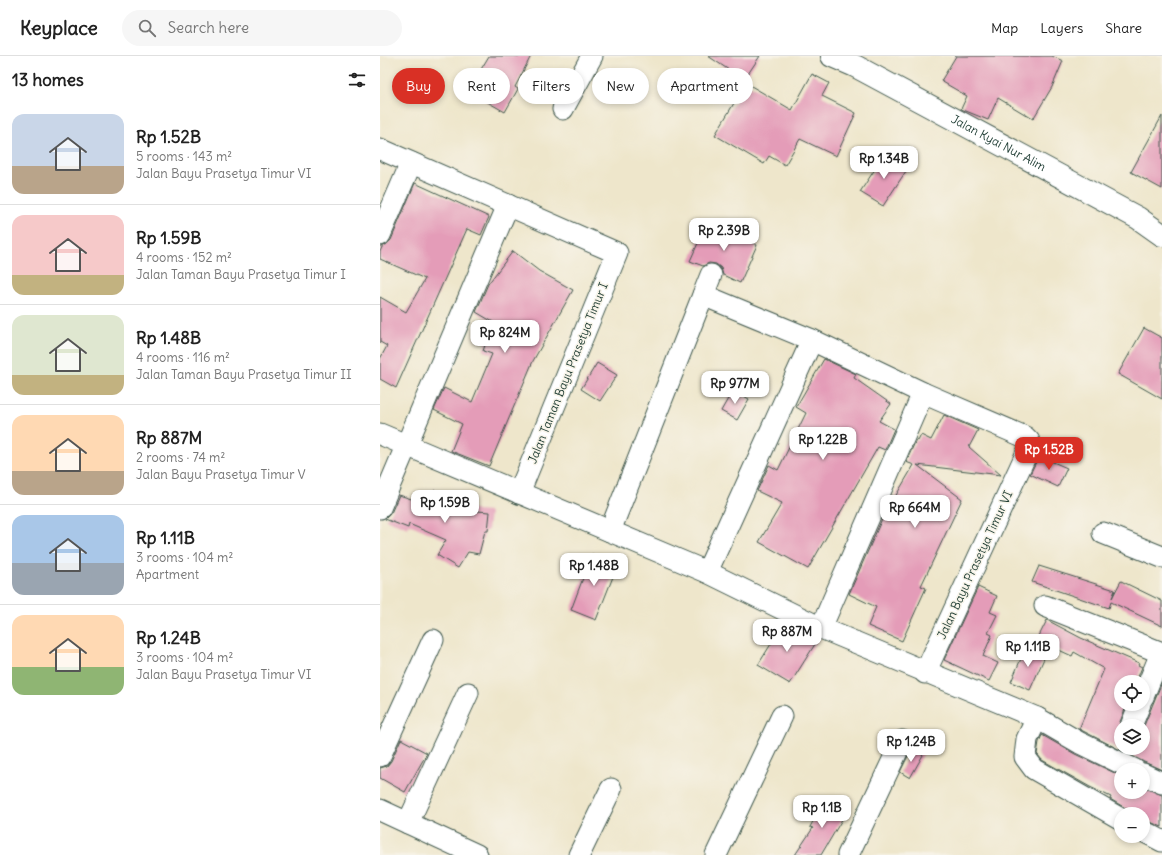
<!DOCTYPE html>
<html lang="en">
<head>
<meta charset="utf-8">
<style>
	:root { --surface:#fff; --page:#f6f6f6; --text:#222; --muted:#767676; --line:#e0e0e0; --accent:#d93025 }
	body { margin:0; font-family:Delius,sans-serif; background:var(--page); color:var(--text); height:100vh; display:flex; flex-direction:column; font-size:15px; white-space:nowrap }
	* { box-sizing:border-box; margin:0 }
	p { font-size:13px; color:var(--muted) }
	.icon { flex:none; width:22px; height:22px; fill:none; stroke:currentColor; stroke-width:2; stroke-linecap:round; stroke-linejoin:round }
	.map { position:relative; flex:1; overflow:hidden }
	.side { display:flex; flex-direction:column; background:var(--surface); width:380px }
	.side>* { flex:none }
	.banner { position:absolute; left:12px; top:12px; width:380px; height:36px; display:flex; gap:8px }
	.tools { position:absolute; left:734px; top:619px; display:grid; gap:8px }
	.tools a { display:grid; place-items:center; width:36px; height:36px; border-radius:50%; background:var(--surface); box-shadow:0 2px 6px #0003; font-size:20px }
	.price { position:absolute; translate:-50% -34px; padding:0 9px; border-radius:8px; background:#fff; color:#222; font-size:13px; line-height:26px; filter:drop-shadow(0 1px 2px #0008) }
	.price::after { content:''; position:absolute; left:50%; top:24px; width:12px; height:9px; margin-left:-6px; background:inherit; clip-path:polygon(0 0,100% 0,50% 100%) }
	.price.selected { background:var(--accent); color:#fff }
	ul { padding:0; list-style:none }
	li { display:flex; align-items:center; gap:12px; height:100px; padding:0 12px }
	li+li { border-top:1px solid var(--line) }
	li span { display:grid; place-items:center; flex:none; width:112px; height:80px; border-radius:12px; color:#555 }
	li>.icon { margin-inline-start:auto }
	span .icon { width:48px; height:48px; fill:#fffc; stroke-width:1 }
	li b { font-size:17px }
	h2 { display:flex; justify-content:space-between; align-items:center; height:48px; padding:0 12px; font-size:17px }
	.tag { padding:0 14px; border-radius:18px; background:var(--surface); box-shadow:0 2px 6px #0003; font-size:14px; line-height:36px }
	.tag.selected { background:var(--accent); color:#fff }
	header { display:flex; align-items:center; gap:24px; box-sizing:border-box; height:56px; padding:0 20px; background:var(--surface); border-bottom:1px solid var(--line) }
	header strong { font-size:19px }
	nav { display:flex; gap:22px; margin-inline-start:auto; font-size:14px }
	.search { width:280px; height:36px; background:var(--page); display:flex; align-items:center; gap:10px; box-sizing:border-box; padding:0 14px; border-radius:22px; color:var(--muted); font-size:15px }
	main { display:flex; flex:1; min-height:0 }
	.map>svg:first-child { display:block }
	.building { fill:#e49cb8 }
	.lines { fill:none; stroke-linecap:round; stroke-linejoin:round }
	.minor-casing { stroke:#3e564b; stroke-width:23 }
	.tertiary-casing { stroke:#3e564b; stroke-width:24 }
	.minor { stroke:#fff; stroke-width:21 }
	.tertiary { stroke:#fff; stroke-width:22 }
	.labels { text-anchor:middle; stroke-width:3; stroke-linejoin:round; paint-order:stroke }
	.street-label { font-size:12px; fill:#1f3d34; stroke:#f7f3e8 }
</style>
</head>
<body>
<header>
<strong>Keyplace</strong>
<div class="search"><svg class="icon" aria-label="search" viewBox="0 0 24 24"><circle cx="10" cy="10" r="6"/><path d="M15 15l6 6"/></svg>Search here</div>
<nav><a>Map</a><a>Layers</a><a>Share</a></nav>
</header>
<main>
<section class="side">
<h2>13 homes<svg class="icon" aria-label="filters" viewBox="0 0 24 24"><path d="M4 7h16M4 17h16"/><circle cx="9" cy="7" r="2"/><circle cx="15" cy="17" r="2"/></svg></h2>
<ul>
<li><span style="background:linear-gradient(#c9d6e8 65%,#b9a48a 0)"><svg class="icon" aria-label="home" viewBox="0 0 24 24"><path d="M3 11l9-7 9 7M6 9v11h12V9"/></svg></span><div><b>Rp 1.52B</b><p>5 rooms · 143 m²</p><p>Jalan Bayu Prasetya Timur VI</p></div></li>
<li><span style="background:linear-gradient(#f6c9c9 75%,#c2b280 0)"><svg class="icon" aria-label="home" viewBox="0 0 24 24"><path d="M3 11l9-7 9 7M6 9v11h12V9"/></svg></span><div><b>Rp 1.59B</b><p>4 rooms · 152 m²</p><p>Jalan Taman Bayu Prasetya Timur I</p></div></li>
<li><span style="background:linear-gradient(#dfe7d0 75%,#c2b280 0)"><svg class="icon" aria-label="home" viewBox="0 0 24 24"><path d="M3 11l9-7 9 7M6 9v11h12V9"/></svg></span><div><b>Rp 1.48B</b><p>4 rooms · 116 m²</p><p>Jalan Taman Bayu Prasetya Timur II</p></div></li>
<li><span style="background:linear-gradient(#ffd9b3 70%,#b9a48a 0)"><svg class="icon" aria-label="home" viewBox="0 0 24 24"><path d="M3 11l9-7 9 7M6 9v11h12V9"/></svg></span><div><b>Rp 887M</b><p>2 rooms · 74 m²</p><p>Jalan Bayu Prasetya Timur V</p></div></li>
<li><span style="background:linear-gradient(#a9c7e8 60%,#9aa5b1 0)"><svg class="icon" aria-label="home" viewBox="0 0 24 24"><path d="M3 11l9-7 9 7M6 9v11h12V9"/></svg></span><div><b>Rp 1.11B</b><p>3 rooms · 104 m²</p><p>Apartment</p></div></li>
<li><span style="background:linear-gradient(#ffd9b3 65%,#8fb573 0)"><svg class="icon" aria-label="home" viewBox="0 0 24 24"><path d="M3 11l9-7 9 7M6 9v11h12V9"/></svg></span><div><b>Rp 1.24B</b><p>3 rooms · 104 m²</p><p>Jalan Bayu Prasetya Timur VI</p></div></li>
</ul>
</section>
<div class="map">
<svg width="782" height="799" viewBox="0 0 782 799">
	<rect width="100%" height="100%" fill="#f7f3e8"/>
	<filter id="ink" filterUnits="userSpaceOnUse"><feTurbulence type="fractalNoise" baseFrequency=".025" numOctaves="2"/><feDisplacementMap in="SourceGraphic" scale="8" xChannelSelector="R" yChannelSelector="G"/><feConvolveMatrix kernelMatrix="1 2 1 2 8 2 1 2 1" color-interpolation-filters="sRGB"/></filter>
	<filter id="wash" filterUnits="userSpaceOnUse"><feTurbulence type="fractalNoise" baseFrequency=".012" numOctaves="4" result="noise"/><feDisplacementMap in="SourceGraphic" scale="16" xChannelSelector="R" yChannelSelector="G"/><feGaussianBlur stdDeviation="0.9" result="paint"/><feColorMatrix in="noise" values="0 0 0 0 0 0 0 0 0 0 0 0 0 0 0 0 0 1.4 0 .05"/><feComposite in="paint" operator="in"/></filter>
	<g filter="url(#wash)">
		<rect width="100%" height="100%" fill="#eee6cb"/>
		<g id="blocks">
			<g class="building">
				<path d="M109,0H151L135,31L138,33L125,56L88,35Z"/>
				<path d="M328,0H380L364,24Z"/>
				<path d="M576,0H672L683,5L672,31L653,63L618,42L608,64L581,53L587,40L561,25Z"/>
				<path d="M432,18L449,27L442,40L476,57L456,100L420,83L405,109L389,100L384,108L335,79L366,27L412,54Z"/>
				<path d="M782,60V133L751,116Z"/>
				<path d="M505,98L528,112L503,150L480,136Z"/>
				<path d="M35,127L109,161L101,179L87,173L16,332L0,323V303L7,290L0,286V241L26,256L45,223L0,203V196L2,191L7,188L11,184Z"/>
				<path d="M327,167L377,189L360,227L343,219L341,212L336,208L329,207L323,210L310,205Z"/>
				<path d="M133,195L159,215L193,234L153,305L109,410L71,395L82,368L54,354L64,332L92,346L112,298L103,295L113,266L96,256L108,228Z"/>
				<path d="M764,272L782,282V343L738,318Z"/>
				<path d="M444,303L476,318L474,322L511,348L499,365L514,373L505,394L498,391L428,513L379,486L402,447L377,435L389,409L398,414L426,357L416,351Z"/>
				<path d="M217,307L237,319L220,345L201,333Z"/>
				<path d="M353,334L369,343L357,364L341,355Z"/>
				<path d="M564,359L598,374L589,391L621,419L537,409L582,443L541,530L546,532L522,585L488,570L496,551L469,538L512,440L515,441L534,409L526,406L536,384L538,385L541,379L551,384Z"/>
				<path d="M659,400L687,412L678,431L650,418Z"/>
				<path d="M54,434L97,455L110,456L108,475H105L99,498L88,496L78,512L57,499L66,484L29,468L28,472L5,463L11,457L19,439L47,448Z"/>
				<path d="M212,498L238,508L216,564L191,554Z"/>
				<path d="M659,510L735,534L732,542L741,525L782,545V570L731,546L729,552L652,526Z"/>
				<path d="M598,531L617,540L610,556L617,559L608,577L612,579L603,600L618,607L609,625L564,604Z"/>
				<path d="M667,564L701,582L759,607L758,609L762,611L756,626H741V648H747L740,666L741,692H763V672L782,626V714L764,706L699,673L724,613L694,596L692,600L657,584Z"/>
				<path d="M404,567L437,585L410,628L378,609Z"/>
				<path d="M646,591L666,598L650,634L631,626Z"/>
				<path d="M662,679L695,698L741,720V736H763V731L782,739V771L763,763V758H752L747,753L730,743L731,741L710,731L662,704L657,698L659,686Z"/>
				<path d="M21,683L47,697L25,736L0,722V712L7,710L11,705Z"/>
				<path d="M532,692L543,699L530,722L520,716Z"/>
				<path d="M445,743L467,755L441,799H415L433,772L430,771Z"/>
			</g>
		</g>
	</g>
	<g filter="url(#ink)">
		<use href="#blocks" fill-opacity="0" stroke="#3e564b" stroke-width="1"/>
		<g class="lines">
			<defs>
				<g id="minor">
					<path d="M183,53L212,0"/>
					<path d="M0,93L237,197L139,437"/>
					<path d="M0,179L31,107"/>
					<path d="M323,239L331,219"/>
					<path d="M0,378L327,516L441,572L657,662L647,683L645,701L654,713L741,763"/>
					<path d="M0,452L128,149"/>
					<path d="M230,475L323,239L432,284L543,337L645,381L649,385L650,390L545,617"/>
					<path d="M723,477L782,501"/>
					<path d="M327,516L432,284"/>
					<path d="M665,550L782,597"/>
					<path d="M441,572L543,337"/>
					<path d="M763,641L781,597"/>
					<path d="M657,662L700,687L755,714"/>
					<path d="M751,670L760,648"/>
					<path d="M0,700L53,584"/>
					<path d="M763,718L782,727"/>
					<path d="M0,754L97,799"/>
					<path d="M28,767L88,637"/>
					<path d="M763,775L782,785"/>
					<path d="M199,799L231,733"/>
					<path d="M336,799L402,660"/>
					<path d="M468,799L522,685"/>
				</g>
				<g id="tertiary">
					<path id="s1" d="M452,0L475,10L758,162L782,179"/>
				</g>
			</defs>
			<use href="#minor" class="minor-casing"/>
			<use href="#tertiary" class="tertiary-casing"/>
			<use href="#minor" class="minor"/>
			<use href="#tertiary" class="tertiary"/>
		</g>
	</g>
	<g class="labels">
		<g class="street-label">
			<text dy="4" stroke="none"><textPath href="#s1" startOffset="188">Jalan Kyai Nur Alim</textPath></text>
			<text transform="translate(188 317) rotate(-68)" y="4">Jalan Taman Bayu Prasetya Timur I</text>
			<text transform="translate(595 509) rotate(-65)" y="4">Jalan Bayu Prasetya Timur VI</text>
		</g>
	</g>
</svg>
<div class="tools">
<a><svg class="icon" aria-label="locate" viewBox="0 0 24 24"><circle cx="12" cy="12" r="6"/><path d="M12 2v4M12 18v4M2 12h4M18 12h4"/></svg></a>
<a><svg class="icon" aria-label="layers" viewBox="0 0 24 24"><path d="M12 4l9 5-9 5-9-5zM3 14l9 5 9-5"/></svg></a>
<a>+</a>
<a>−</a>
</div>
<b class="price" style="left:504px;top:124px">Rp 1.34B</b>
<b class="price" style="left:344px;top:196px">Rp 2.39B</b>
<b class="price" style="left:125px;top:298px">Rp 824M</b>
<b class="price" style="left:355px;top:349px">Rp 977M</b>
<b class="price" style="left:443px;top:405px">Rp 1.22B</b>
<b class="price selected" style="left:669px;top:415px">Rp 1.52B</b>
<b class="price" style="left:65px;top:468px">Rp 1.59B</b>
<b class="price" style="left:535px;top:473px">Rp 664M</b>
<b class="price" style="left:214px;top:531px">Rp 1.48B</b>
<b class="price" style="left:407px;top:597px">Rp 887M</b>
<b class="price" style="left:648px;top:612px">Rp 1.11B</b>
<b class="price" style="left:531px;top:707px">Rp 1.24B</b>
<b class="price" style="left:442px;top:773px">Rp 1.1B</b>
<div class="banner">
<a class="tag selected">Buy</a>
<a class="tag">Rent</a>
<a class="tag">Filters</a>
<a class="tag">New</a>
<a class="tag">Apartment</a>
</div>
</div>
</main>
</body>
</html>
